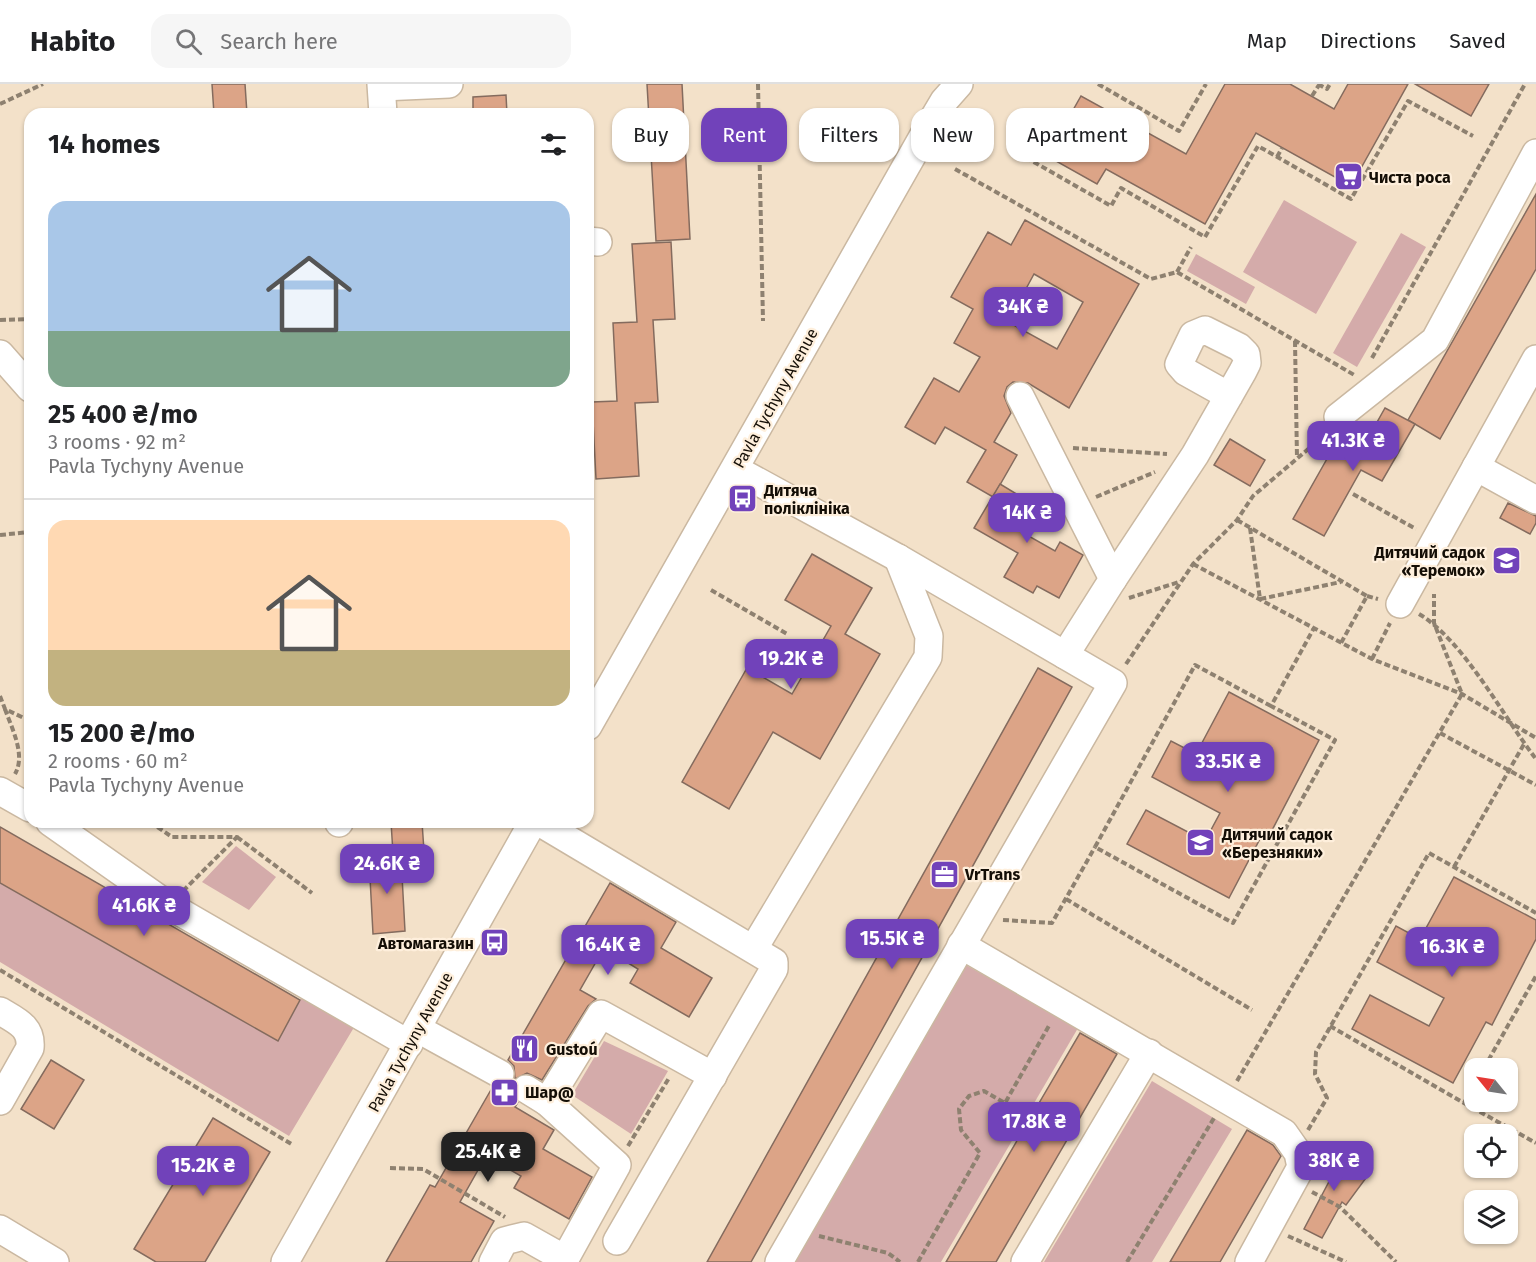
<!DOCTYPE html>
<html lang="en">
<head>
<meta charset="utf-8">
<style>
	:root { --surface:#fff; --page:#f6f6f6; --text:#202124; --muted:#757577; --line:#e0e0e0; --accent:#7142ba }
	body { margin:0; font-family:"Fira Sans",sans-serif; background:var(--page); color:var(--text); height:100vh; display:flex; flex-direction:column; font-size:22px; white-space:nowrap }
	* { box-sizing:border-box; margin:0 }
	p { font-size:20px; color:var(--muted) }
	.icon { flex:none; width:33px; height:33px; fill:none; stroke:currentColor; stroke-width:2; stroke-linecap:round; stroke-linejoin:round }
	.map { position:relative; flex:1; overflow:hidden }
	.details { position:absolute; left:24px; top:24px; width:570px; height:720px; display:flex; flex-direction:column; background:var(--surface); border-radius:18px; box-shadow:0 2px 4px #0004 }
	.details>* { flex:none }
	.top-card { position:absolute; left:612px; top:24px; width:570px; height:54px; display:flex; gap:12px }
	.needle { width:39px; rotate:300deg }
	.tools { position:absolute; left:1464px; top:974px; display:grid; gap:12px }
	.tools a { display:grid; place-items:center; width:54px; height:54px; border-radius:12px; background:var(--surface); box-shadow:0 2px 4px #0004; font-size:30px }
	.price { position:absolute; translate:-50% -51px; padding:0 14px; border-radius:12px; background:var(--accent); color:#fff; font-size:20px; line-height:39px; filter:drop-shadow(0 2px 3px #0008) }
	.price::after { content:''; position:absolute; left:50%; top:36px; width:18px; height:14px; margin-left:-9px; background:inherit; clip-path:polygon(0 0,100% 0,50% 100%) }
	.price.current { background:#222; color:#fff }
	ul { padding:0; list-style:none }
	li { display:grid; align-content:center; gap:12px; height:318px; padding:0 24px }
	li+li { border-top:2px solid var(--line) }
	li span { display:grid; place-items:center; height:186px; border-radius:18px; color:#555 }
	li>.icon { margin-inline-start:auto }
	span .icon { width:108px; height:108px; fill:#fffc; stroke-width:1 }
	li b { font-size:26px }
	h2 { display:flex; justify-content:space-between; align-items:center; height:72px; padding:0 24px; font-size:26px }
	.tag { padding:0 21px; border-radius:18px; background:var(--surface); box-shadow:0 2px 4px #0004; font-size:21px; line-height:54px }
	.tag.current { background:var(--accent); color:#fff }
	header { display:flex; align-items:center; gap:36px; box-sizing:border-box; height:84px; padding:0 30px; background:var(--surface); border-bottom:2px solid var(--line) }
	header strong { font-size:28px }
	nav { display:flex; gap:33px; margin-inline-start:auto; font-size:21px }
	.search { width:420px; height:54px; background:var(--page); display:flex; align-items:center; gap:15px; box-sizing:border-box; padding:0 21px; border-radius:18px; color:var(--muted); font-size:22px }
	.map>svg:first-child { display:block }
	.green { fill:#d4abaa }
	.building { fill:#dca487; stroke:#846b5e; stroke-width:1.5; fill-rule:evenodd }
	.lines { fill:none; stroke-linecap:round; stroke-linejoin:round }
	.minor-casing { stroke:#cab8a1; stroke-width:30 }
	.path { stroke:#8e8170; stroke-width:4; stroke-dasharray:6 3; stroke-linecap:butt }
	.minor { stroke:#fff; stroke-width:27 }
	.labels { text-anchor:middle; stroke-width:4.5; stroke-linejoin:round; paint-order:stroke }
	.poi-label { font-size:16px; font-weight:bold; fill:#140e06; stroke:#feefdc; text-anchor:start }
	.street-label { font-size:16px; fill:#140e06; stroke:#feefdc }
</style>
</head>
<body>
<header>
<strong>Habito</strong>
<div class="search"><svg class="icon" aria-label="search" viewBox="0 0 24 24"><circle cx="10" cy="10" r="6"/><path d="M15 15l6 6"/></svg>Search here</div>
<nav><a>Map</a><a>Directions</a><a>Saved</a></nav>
</header>
<div class="map">
<svg width="1536" height="1178" viewBox="0 0 1536 1178">
	<rect width="100%" height="100%" fill="#f3e1c9"/>
	<g class="green">
		<path d="M1284,116L1357,158L1316,230L1243,188Z"/>
		<path d="M1401,149L1426,163L1357,283L1333,269Z"/>
		<path d="M1196,170L1255,203L1246,220L1187,187Z"/>
		<path d="M236,762L276,793L249,826L202,798Z"/>
		<path d="M0,799L278,957L302,913L356,940L289,1052L0,878Z"/>
		<path d="M957,876L1078,944L941,1178H791Z"/>
		<path d="M604,957L668,987L631,1050L572,1011Z"/>
		<path d="M1152,997L1232,1045L1152,1178H1044Z"/>
	</g>
	<g class="building">
		<path d="M212,0H245L247,30H214Z"/>
		<path d="M647,0H682L690,155L656,157Z"/>
		<path d="M1225,0H1290L1334,25L1348,0H1408L1351,102L1256,49L1205,140L1106,85L1097,100L1047,72L1081,12L1186,70Z"/>
		<path d="M1415,0H1489L1471,32Z"/>
		<path d="M506,11L507,30H473V13Z"/>
		<path d="M1536,110V185L1440,355L1408,336Z"/>
		<path d="M1025,136L1139,200L1069,324L1028,299L1013,298L1007,303L1004,312L1011,329L994,358L1017,371L993,413L967,398L986,366L945,343L935,360L905,343L934,294L959,308L980,273L954,259L973,225L951,213L988,148L1011,161ZM1034,190L1083,218L1057,265L1008,238Z"/>
		<path d="M671,158L675,235L653,236L658,318L635,319L639,392L596,395L592,318L617,317L613,239L637,238L632,160Z"/>
		<path d="M1385,324L1415,340L1382,397L1361,386L1324,452L1293,435L1332,366L1354,379Z"/>
		<path d="M1230,355L1265,376L1250,402L1214,381Z"/>
		<path d="M1000,400L1040,424L1025,450L1055,467L1060,458L1083,471L1059,514L1037,502L1033,509L1004,493L1018,469L974,444Z"/>
		<path d="M1508,419L1536,432V439L1530,450L1500,434Z"/>
		<path d="M812,470L872,504L845,550L880,570L820,675L773,648L729,725L682,698L747,584L792,610L831,542L785,516Z"/>
		<path d="M1038,584L1072,603L873,962L751,1178H707Z"/>
		<path d="M1229,608L1319,656L1267,756L1261,753L1229,814L1127,760L1146,726L1205,757L1220,729L1152,693L1171,657L1196,670Z"/>
		<path d="M391,738H422L424,767L393,769Z"/>
		<path d="M0,743L300,916L278,957L0,799Z"/>
		<path d="M401,773L405,847L373,850L369,775Z"/>
		<path d="M1454,793L1536,836V855L1492,941L1486,938L1453,999L1352,945L1370,911L1429,942L1444,914L1377,878L1396,842L1420,855Z"/>
		<path d="M610,799L676,838L661,864L712,894L689,933L630,899L638,885L604,864L580,906L596,915L588,922L542,996L527,989L515,995L514,982L508,976Z"/>
		<path d="M1080,949L1117,970L996,1178H946Z"/>
		<path d="M51,976L84,996L54,1045L21,1025Z"/>
		<path d="M512,1000V1012L518,1018L515,1023L554,1046L543,1065L592,1093L569,1135L514,1104L521,1092L486,1072L460,1118L494,1137L471,1178H386L430,1101L435,1103L492,1004L501,1006Z"/>
		<path d="M213,1034L270,1068L205,1178H156L134,1165Z"/>
		<path d="M1247,1046L1273,1061L1281,1072L1220,1178H1170Z"/>
		<path d="M1327,1063L1366,1094L1346,1121L1342,1118L1322,1154L1304,1145L1333,1090L1316,1078Z"/>
	</g>
	<g class="lines">
		<defs>
			<g id="minor">
				<path d="M381,0L383,30"/>
				<path d="M382,3L449,0"/>
				<path d="M588,157L598,158"/>
				<path d="M0,270L30,304"/>
				<path d="M1020,312L1113,495L1065,571"/>
				<path d="M1338,333L1435,256L1536,69"/>
				<path d="M1476,383L1536,416"/>
				<path d="M735,385L898,474L1113,599L779,1178"/>
				<path d="M1113,495L1195,371L1243,287L1247,279L1246,270L1239,263L1205,246L1193,251L1179,280L1186,288L1229,312"/>
				<path d="M1400,520L1536,275"/>
				<path d="M588,642L925,49L944,17L959,0"/>
				<path d="M0,707L30,724"/>
				<path d="M50,738L168,821L409,960"/>
				<path d="M339,738V739"/>
				<path d="M539,738L774,878V885L617,1157"/>
				<path d="M961,861L1284,1049L1298,1069L1301,1083L1249,1178"/>
				<path d="M754,864L928,573L929,552L898,474"/>
				<path d="M0,927C17,937 32,943 30,964L0,1017"/>
				<path d="M418,945L500,990"/>
				<path d="M547,1018L601,930L713,992"/>
				<path d="M0,1145L55,1178"/>
				<path d="M285,1178L533,738"/>
				<path d="M493,1178L504,1157L524,1152L565,1175L617,1081L547,1018L526,1005"/>
				<path d="M1025,1178L1149,969"/>
			</g>
		</defs>
		<use href="#minor" class="minor-casing"/>
		<g class="path">
			<path d="M758,0L763,237"/>
			<path d="M1098,0L1179,47L1206,0"/>
			<path d="M1318,0L1327,5L1330,0"/>
			<path d="M1312,12L1319,1"/>
			<path d="M0,20L43,0"/>
			<path d="M1018,69L1111,122L1121,104L1205,153L1258,62L1351,115L1408,17L1473,52"/>
			<path d="M1277,73L1282,64"/>
			<path d="M955,85L1151,195L1177,188L1356,292"/>
			<path d="M1177,188L1191,163"/>
			<path d="M0,236L30,235"/>
			<path d="M1295,257L1297,374"/>
			<path d="M1372,274L1525,0"/>
			<path d="M1073,364L1167,370"/>
			<path d="M1353,410L1416,445"/>
			<path d="M1096,413L1155,388"/>
			<path d="M1237,436L1367,512L1341,559"/>
			<path d="M1250,444L1260,515L1341,498"/>
			<path d="M0,451L30,448"/>
			<path d="M1193,480L1372,575L1462,610L1536,654"/>
			<path d="M711,506L787,550"/>
			<path d="M1367,512L1378,515"/>
			<path d="M1129,514L1179,498"/>
			<path d="M1419,530C1464,557 1502,631 1536,675"/>
			<path d="M1372,575L1390,539"/>
			<path d="M1126,580L1193,480L1237,436L1253,412L1326,350"/>
			<path d="M0,612L5,625L30,637"/>
			<path d="M1271,622L1195,581L1095,763L1233,839L1335,656L1271,622L1314,544"/>
			<path d="M5,625C12,645 26,671 15,690"/>
			<path d="M1440,649L1536,701"/>
			<path d="M150,738L172,753H237L184,806"/>
			<path d="M237,753L312,809"/>
			<path d="M1454,783L1524,660"/>
			<path d="M1066,815L1252,926"/>
			<path d="M1003,836L1052,839L1095,763"/>
			<path d="M0,886L293,1061"/>
			<path d="M1330,942L1464,1019L1474,1001"/>
			<path d="M1484,984L1536,892"/>
			<path d="M1237,997L1462,610L1434,539V510"/>
			<path d="M1464,1019L1536,1059"/>
			<path d="M1308,1046L1327,1014L1315,990L1316,968L1429,769L1536,829"/>
			<path d="M628,1062L669,994"/>
			<path d="M390,1084L423,1085L505,1133"/>
			<path d="M1312,1108L1340,1123L1396,1178"/>
			<path d="M819,1152L888,1169L900,1178"/>
			<path d="M1288,1152L1346,1178"/>
			<path d="M918,1178L980,1069L961,1046L959,1025L969,1012L984,1007L1005,1019L1050,940"/>
			<path d="M1127,1178L1214,1034"/>
		</g>
		<use href="#minor" class="minor"/>
	</g>
	<defs>
		<symbol id="supermarket-square" viewBox="-11 -11 22 22"><rect x="-9" y="-9" width="18" height="18" rx="4" fill="#7142ba" stroke="#feefdc"/><path d="M-6-5.5h2.5l.6 2H6L4.5 2H-2.5L-4.4-4H-6ZM-1.5 3.2a1.3 1.3 0 1 0 .1 0ZM3 3.2a1.3 1.3 0 1 0 .1 0Z" fill="#fff"/></symbol>
		<symbol id="bus-square" viewBox="-11 -11 22 22"><rect x="-9" y="-9" width="18" height="18" rx="4" fill="#7142ba" stroke="#feefdc"/><path d="M-5-6H5V4H4V6H2V4H-2V6H-4V4H-5ZM-3.5-4V0h7V-4ZM-3.5 1.2v1.5H-2V1.2ZM2 1.2v1.5H3.5V1.2Z" fill="#fff"/></symbol>
		<symbol id="school-square" viewBox="-11 -11 22 22"><rect x="-9" y="-9" width="18" height="18" rx="4" fill="#7142ba" stroke="#feefdc"/><path d="M0-5L7-2L0 1L-7-2ZM-4 1L0 2.5L4 1V4Q0 6-4 4Z" fill="#fff"/></symbol>
		<symbol id="office-square" viewBox="-11 -11 22 22"><rect x="-9" y="-9" width="18" height="18" rx="4" fill="#7142ba" stroke="#feefdc"/><path d="M-6-3h4V-5.5h4V-3h4V5H-6ZM-1-4.5V-3h2v-1.5ZM-6 0V1H6V0Z" fill="#fff"/></symbol>
		<symbol id="restaurant-square" viewBox="-11 -11 22 22"><rect x="-9" y="-9" width="18" height="18" rx="4" fill="#7142ba" stroke="#feefdc"/><path d="M-5-6h1v4h1v-4h1v4h1v-4h1v5L-1.5 .5V6h-2V.5L-5-1ZM5-6V6H3V1.5H1.5Q1.5-4 5-6Z" fill="#fff"/></symbol>
		<symbol id="pharmacy-square" viewBox="-11 -11 22 22"><rect x="-9" y="-9" width="18" height="18" rx="4" fill="#7142ba" stroke="#feefdc"/><path d="M-2-6h4v4h4v4h-4v4h-4v-4h-4v-4h4Z" fill="#fff"/></symbol>
	</defs>
	<g fill-rule="evenodd">
		<use href="#supermarket-square" x="1332" y="76" width="33" height="33"/>
		<use href="#bus-square" x="726" y="398" width="33" height="33"/>
		<use href="#school-square" x="1490" y="460" width="33" height="33"/>
		<use href="#school-square" x="1184" y="742" width="33" height="33"/>
		<use href="#office-square" x="928" y="774" width="33" height="33"/>
		<use href="#bus-square" x="478" y="842" width="33" height="33"/>
		<use href="#restaurant-square" x="508" y="948" width="33" height="33"/>
		<use href="#pharmacy-square" x="488" y="992" width="33" height="33"/>
	</g>
	<g class="labels">
		<g class="poi-label">
			<text x="1369" y="99">Чиста роса</text>
			<text x="764" y="412">Дитяча<tspan x="764" dy="18">поліклініка</tspan></text>
			<text x="1485" y="474" text-anchor="end">Дитячий садок<tspan x="1485" dy="18">«Теремок»</tspan></text>
			<text x="1222" y="756">Дитячий садок<tspan x="1222" dy="18">«Березняки»</tspan></text>
			<text x="965" y="796">VrTrans</text>
			<text x="474" y="865" text-anchor="end">Автомагазин</text>
			<text x="546" y="971">Gustoú</text>
			<text x="525" y="1014">Шар@</text>
		</g>
		<g class="street-label">
			<text transform="translate(775 314) rotate(-61)" y="6">Pavla Tychyny Avenue</text>
			<text transform="translate(410 958) rotate(-61)" y="6">Pavla Tychyny Avenue</text>
		</g>
	</g>
</svg>
<div class="tools">
<a><svg class="needle" viewBox="-14 -14 28 28"><path d="M0-13l5 13h-10z" fill="#e53935"/><path d="M0 13l5-13h-10z" fill="#757577"/></svg></a>
<a><svg class="icon" aria-label="locate" viewBox="0 0 24 24"><circle cx="12" cy="12" r="6"/><path d="M12 2v4M12 18v4M2 12h4M18 12h4"/></svg></a>
<a><svg class="icon" aria-label="layers" viewBox="0 0 24 24"><path d="M12 4l9 5-9 5-9-5zM3 14l9 5 9-5"/></svg></a>
</div>
<b class="price" style="left:1023px;top:254px">34K ₴</b>
<b class="price" style="left:1353px;top:388px">41.3K ₴</b>
<b class="price" style="left:1027px;top:460px">14K ₴</b>
<b class="price" style="left:791px;top:606px">19.2K ₴</b>
<b class="price" style="left:1228px;top:709px">33.5K ₴</b>
<b class="price" style="left:387px;top:811px">24.6K ₴</b>
<b class="price" style="left:144px;top:853px">41.6K ₴</b>
<b class="price" style="left:892px;top:886px">15.5K ₴</b>
<b class="price" style="left:608px;top:892px">16.4K ₴</b>
<b class="price" style="left:1452px;top:894px">16.3K ₴</b>
<b class="price" style="left:1034px;top:1069px">17.8K ₴</b>
<b class="price current" style="left:488px;top:1099px">25.4K ₴</b>
<b class="price" style="left:1334px;top:1108px">38K ₴</b>
<b class="price" style="left:203px;top:1113px">15.2K ₴</b>
<div class="top-card">
<a class="tag">Buy</a>
<a class="tag current">Rent</a>
<a class="tag">Filters</a>
<a class="tag">New</a>
<a class="tag">Apartment</a>
</div>
<section class="details">
<h2>14 homes<svg class="icon" aria-label="filters" viewBox="0 0 24 24"><path d="M4 7h16M4 17h16"/><circle cx="9" cy="7" r="2"/><circle cx="15" cy="17" r="2"/></svg></h2>
<ul>
<li><span style="background:linear-gradient(#a9c7e8 70%,#7fa58c 0)"><svg class="icon" aria-label="home" viewBox="0 0 24 24"><path d="M3 11l9-7 9 7M6 9v11h12V9"/></svg></span><div><b>25 400 ₴/mo</b><p>3 rooms · 92 m²</p><p>Pavla Tychyny Avenue</p></div></li>
<li><span style="background:linear-gradient(#ffd9b3 70%,#c2b280 0)"><svg class="icon" aria-label="home" viewBox="0 0 24 24"><path d="M3 11l9-7 9 7M6 9v11h12V9"/></svg></span><div><b>15 200 ₴/mo</b><p>2 rooms · 60 m²</p><p>Pavla Tychyny Avenue</p></div></li>
</ul>
</section>
</div>
</body>
</html>
